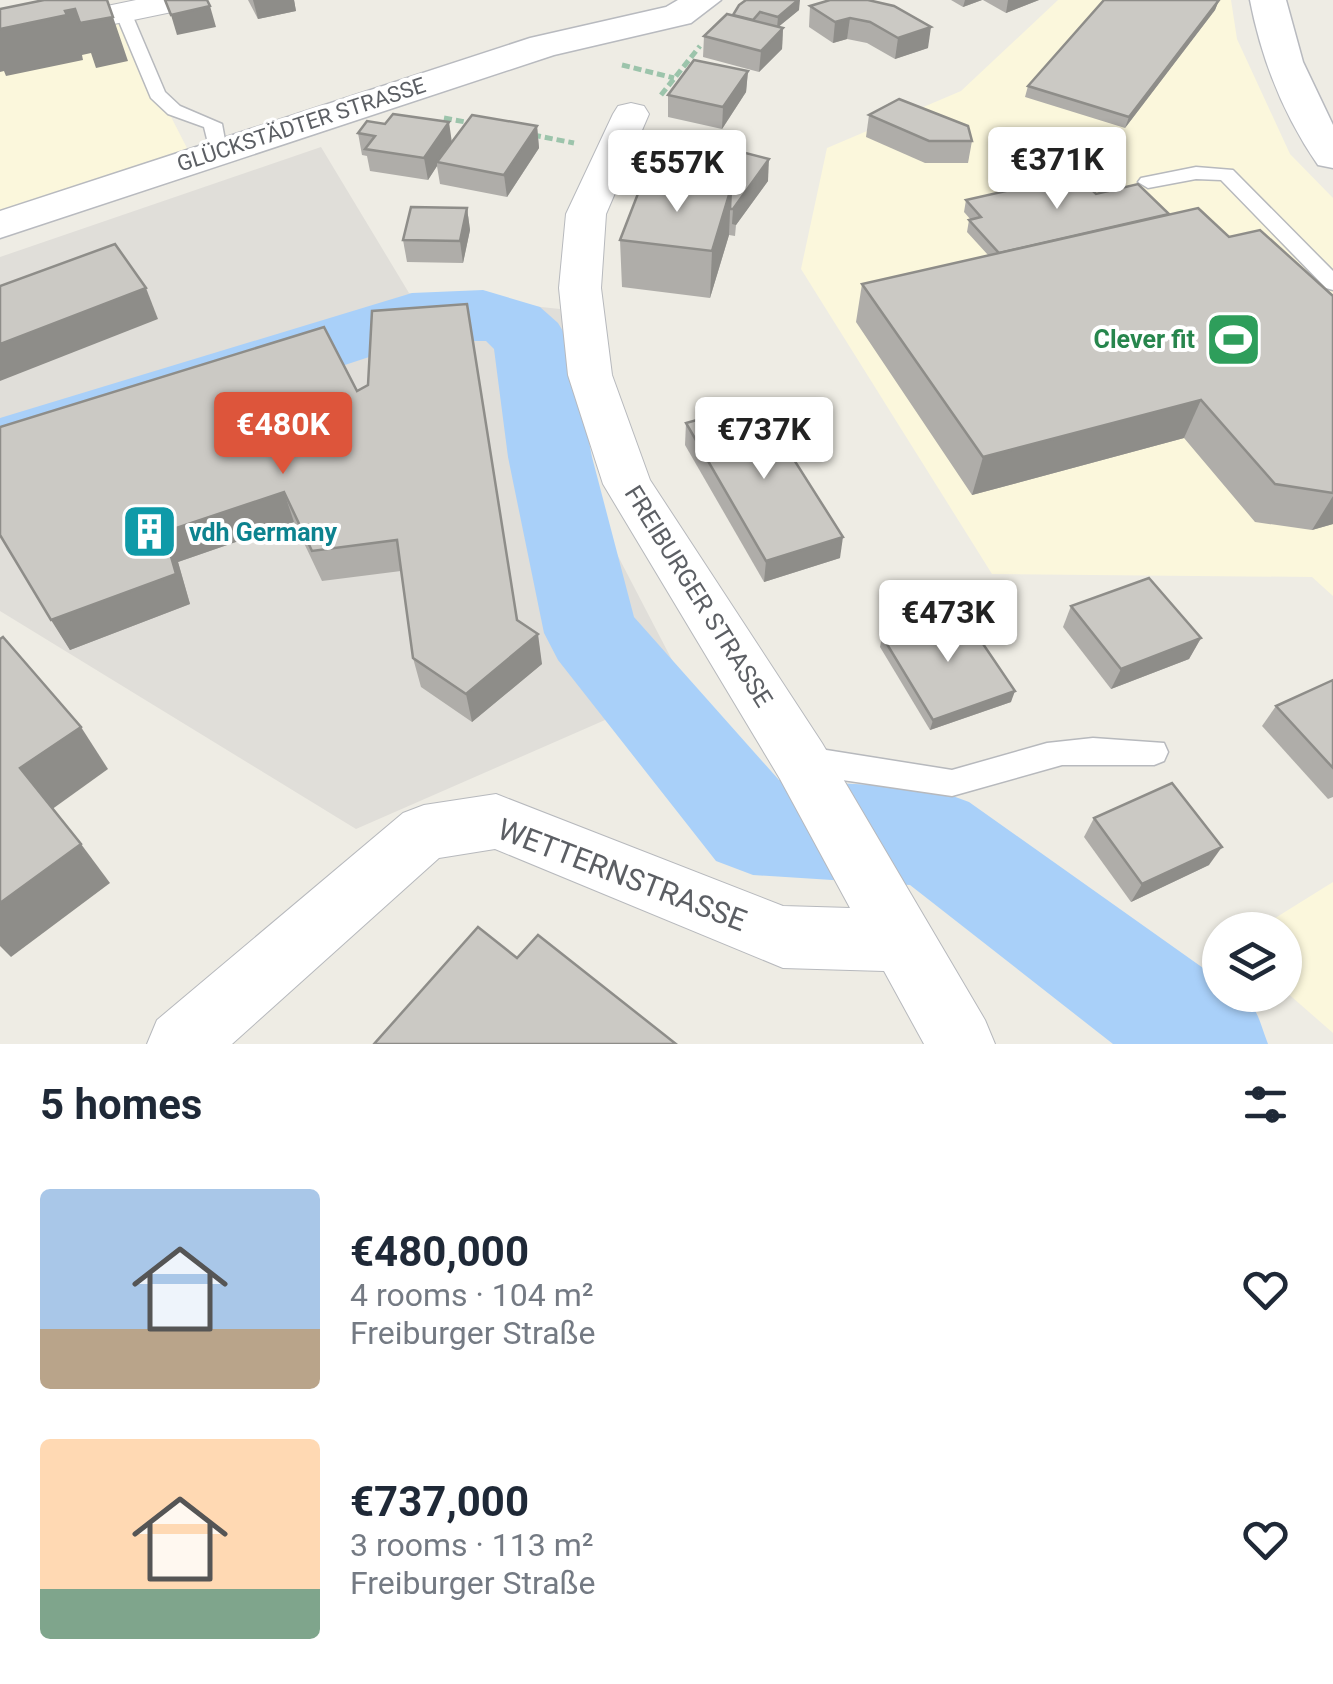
<!DOCTYPE html>
<html lang="en">
<head>
<meta charset="utf-8">
<style>
	:root { --surface:#fff; --page:#f6f6f7; --text:#1f2937; --muted:#747a83; --accent:#dd553b }
	body { margin:0; font-family:Roboto,sans-serif; background:var(--page); color:var(--text); height:100vh; display:flex; flex-direction:column; font-size:38px; white-space:nowrap }
	* { box-sizing:border-box; margin:0 }
	p { font-size:32px; color:var(--muted) }
	.icon { flex:none; width:55px; height:55px; fill:none; stroke:currentColor; stroke-width:2; stroke-linecap:round; stroke-linejoin:round }
	.map { position:relative; height:1044px; overflow:hidden }
	.panel { display:flex; flex-direction:column; background:var(--surface); flex:1 }
	.panel>* { flex:none }
	.buttons { position:absolute; left:1202px; top:912px; display:grid; gap:20px }
	.buttons a { display:grid; place-items:center; width:100px; height:100px; border-radius:50%; background:var(--surface); box-shadow:0 2px 8px #0004; font-size:50px }
	.price { position:absolute; translate:-50% -85px; padding:0 22px; border-radius:10px; background:#fff; color:#222; font-size:32px; line-height:65px; filter:drop-shadow(0 2px 5px #0008) }
	.price::after { content:''; position:absolute; left:50%; top:60px; width:30px; height:22px; margin-left:-15px; background:inherit; clip-path:polygon(0 0,100% 0,50% 100%) }
	.price.on { background:var(--accent); color:#fff }
	ul { padding:0; list-style:none }
	li { display:flex; align-items:center; gap:30px; height:250px; padding:0 40px }
	li span { display:grid; place-items:center; flex:none; width:280px; height:200px; border-radius:10px; color:#555 }
	li>.icon { margin-inline-start:auto }
	span .icon { width:120px; height:120px; fill:#fffc; stroke-width:1 }
	li b { font-size:42px }
	h2 { display:flex; justify-content:space-between; align-items:center; height:120px; padding:0 40px; font-size:42px }
	.map>svg:first-child { display:block }
	.commercial { fill:#fbf7dc }
	.industrial { fill:#e0ded9 }
	.lines { fill:none; stroke-linecap:round; stroke-linejoin:round }
	.river { fill:#a9d0f9; fill-rule:evenodd }
	.lane-casing { stroke:#b7b9bd; stroke-width:3 }
	.street-casing { stroke:#b7b9bd; stroke-width:2 }
	.secondary-casing { stroke:#b8babf; stroke-width:3 }
	.path { stroke:#9cc4ab; stroke-width:5; stroke-dasharray:8 4; stroke-linecap:butt }
	.lane { fill:#fff; fill-rule:evenodd }
	.street { fill:#fff; fill-rule:evenodd }
	.secondary { fill:#fff; fill-rule:evenodd }
	.wall { fill:#afada9 }
	.shaded-wall { fill:#8e8d89 }
	.building { fill:#cbc9c4; stroke:#8e8d89; stroke-width:2.5 }
	.labels { text-anchor:middle; stroke-width:8; stroke-linejoin:round; paint-order:stroke }
	.far-street-label { font-size:22px; fill:#5c5f64; stroke:#fff }
	.leisure-label { font-size:25px; font-weight:bold; fill:#27864d; stroke:#fff; text-anchor:end }
	.culture-label { font-size:25px; font-weight:bold; fill:#0d838f; stroke:#fff; text-anchor:start }
	.street-label { font-size:25px; fill:#5c5f64; stroke:#fff }
	.near-street-label { font-size:30px; fill:#5c5f64; stroke:#fff }
</style>
</head>
<body>
<div class="map">
<svg width="1333" height="1044" viewBox="0 0 1333 1044">
	<rect width="100%" height="100%" fill="#eeece4"/>
	<g class="commercial">
		<path d="M1058,0H1231L1237,39L1290,154L1333,198V596L1312,577L992,574L801,269L827,148L961,91Z"/>
		<path d="M123,23L188,150L0,213V48Z"/>
		<path d="M1333,882V1033L1285,991V930H1256Z"/>
	</g>
	<path class="industrial" d="M321,147L409,293L560,309L593,508L685,685L356,829L0,611V257Z"/>
	<g class="lines">
		<path class="river" d="M483,290L540,307L558,323L569,341L592,457L634,617L779,780L931,788L969,802L1220,980V995C1257,995 1256,1013 1268,1044H1113L910,885L753,875L716,861L558,660L544,633L508,457L494,349L486,341H418L0,478V418L412,293Z"/>
		<defs>
			<g id="lane">
				<path d="M123,7L131,12L165,92L180,106L222,124L227,151L225,155H211L204,127L168,114L151,98L115,12Z"/>
				<path d="M1196,167L1233,170L1333,271V290L1326,288L1221,180L1196,179L1148,188L1138,182L1141,178Z"/>
				<path d="M1093,738L1164,743L1168,752L1164,761L1154,765H1062L952,796L801,774L791,770L786,761L791,752L820,749L952,770L1047,743Z"/>
			</g>
			<g id="street">
				<path d="M136,0H201L196,7L85,30L73,27L69,20L73,13Z"/>
				<path d="M631,103L644,106L649,114L606,214L601,288L612,375L650,480L822,743L985,1020L995,1044H924L884,971L783,968L495,849L439,858L232,1044H147L157,1020L403,813L424,805L496,794L783,906L850,908L780,779L603,484L568,375L559,288L566,214L613,114L618,106Z"/>
			</g>
			<g id="secondary">
				<path d="M678,0H721L691,23L554,55L0,238V211L530,38L666,7Z"/>
				<path d="M1250,0H1286L1303,62L1333,125V168L1318,165C1283,114 1262,61 1250,0Z"/>
			</g>
		</defs>
		<use href="#lane" class="lane-casing"/>
		<use href="#street" class="street-casing"/>
		<use href="#secondary" class="secondary-casing"/>
		<g class="path">
			<path d="M622,65L674,78"/>
			<path d="M661,95L700,46"/>
			<path d="M444,118L471,123"/>
			<path d="M533,135L574,143"/>
		</g>
		<use href="#lane" class="lane"/>
		<use href="#street" class="street"/>
		<use href="#secondary" class="secondary"/>
	</g>
	<g class="wall">
		<path d="M248,0H294L296,11L258,19Z"/>
		<path d="M830,0L928,48L895,59L867,43L847,39L833,43L809,27L810,6Z"/>
		<path d="M951,0H982L963,7Z"/>
		<path d="M983,0H1039L1006,13Z"/>
		<path d="M1219,0L1215,10L1125,128L1025,97L1028,86Z"/>
		<path d="M739,5L799,10L778,27L783,28L782,49L759,72L703,57L704,36L733,15Z"/>
		<path d="M748,71L746,92L722,129L668,117V95Z"/>
		<path d="M869,115L972,141L968,163H925L866,137Z"/>
		<path d="M537,126L539,148L507,197L440,184L437,166L428,180L370,171L367,156L362,155L358,133L452,142Z"/>
		<path d="M662,180L768,181L736,225L735,236L729,235L710,298L622,287L620,240Z"/>
		<path d="M1096,194L1169,214L1229,237L1333,296V524L1312,530L1255,522L1184,438L972,495L856,322L862,284L988,255L967,232L969,220H971L964,212L966,200Z"/>
		<path d="M467,208L470,230L463,263L407,262L403,240Z"/>
		<path d="M357,391L517,620L542,664L472,722L421,687L413,658L401,571L322,581L294,522L178,562L190,604L70,650L5,542Z"/>
		<path d="M686,423L840,558L764,582L685,445Z"/>
		<path d="M1071,606L1201,638L1189,659L1111,689L1063,627Z"/>
		<path d="M882,636L1011,702L930,730L880,647Z"/>
		<path d="M1333,680V797L1328,799L1262,726L1276,706Z"/>
		<path d="M1094,818L1209,865L1131,902L1084,837Z"/>
	</g>
	<g class="shaded-wall">
		<path d="M253,0H294L296,11L258,19Z"/>
		<path d="M798,0H800L799,10L777,28L778,17Z"/>
		<path d="M965,0H982L963,7Z"/>
		<path d="M1008,0H1039L1006,13Z"/>
		<path d="M1219,0L1215,10L1125,128L1129,117Z"/>
		<path d="M210,6L216,27L177,35L171,15Z"/>
		<path d="M75,9L113,17L128,61L96,68L91,53L82,55L83,60L6,76L4,71L0,72V29Z"/>
		<path d="M850,18L847,39L833,43L835,22Z"/>
		<path d="M931,27L928,48L895,59L898,38Z"/>
		<path d="M783,28L782,49L759,72L761,51Z"/>
		<path d="M748,71L746,92L722,129L723,107Z"/>
		<path d="M449,122L452,143L437,162V166L428,180L424,158Z"/>
		<path d="M537,126L539,148L507,197L504,175Z"/>
		<path d="M769,159L768,181L736,225L732,224L733,209Z"/>
		<path d="M731,188L729,235L710,298L712,251Z"/>
		<path d="M467,208L470,230L463,263L460,241Z"/>
		<path d="M146,288L158,319L0,381V344Z"/>
		<path d="M1201,400L1184,438L972,495L983,457Z"/>
		<path d="M284,492L294,522L178,562L190,604L70,650L51,620L164,532Z"/>
		<path d="M1333,496V524L1312,530Z"/>
		<path d="M843,537L840,558L764,582L766,561Z"/>
		<path d="M538,634L542,664L472,722L466,694Z"/>
		<path d="M1201,638L1189,659L1111,689L1121,669Z"/>
		<path d="M1015,691L1011,702L930,730L933,720Z"/>
		<path d="M81,727L108,769L51,810L20,768Z"/>
		<path d="M81,844L110,883L11,957L0,946V903Z"/>
		<path d="M1222,847L1209,865L1131,902L1142,884Z"/>
	</g>
	<g class="building">
		<path d="M44,0H107L113,17L80,23L75,9L65,11L67,15L0,29V9Z"/>
		<path d="M165,0H207L210,6L171,15Z"/>
		<path d="M746,0H798L778,17L760,12L753,20L733,15L739,5Z"/>
		<path d="M830,0H868L894,6L931,27L898,38L870,22L850,18L835,22L810,6Z"/>
		<path d="M1104,0H1219L1129,117L1028,86Z"/>
		<path d="M727,14L783,28L761,51L704,36Z"/>
		<path d="M694,60L748,71L723,107L668,95Z"/>
		<path d="M899,99L968,126L972,141H929L869,115Z"/>
		<path d="M393,114L449,122L424,158L365,149L375,136L358,133L367,121L385,124Z"/>
		<path d="M472,115L537,126L504,175L437,162Z"/>
		<path d="M695,140L769,159L733,209H730L731,188L662,180Z"/>
		<path d="M1076,175L1096,194L1138,184L1169,214L999,253L969,220L981,217L966,200Z"/>
		<path d="M644,178L731,188L712,251L620,240Z"/>
		<path d="M411,207L467,208L460,241L403,240Z"/>
		<path d="M1198,208L1229,237L1260,230L1333,296V493L1275,484L1201,400L983,457L862,284Z"/>
		<path d="M115,244L146,288L0,344V286Z"/>
		<path d="M467,304L517,620L538,634L466,694L413,658L397,540L312,551L284,492L164,532L176,574L51,620L0,535V427L324,327L357,391L368,385L372,311Z"/>
		<path d="M758,403L843,537L766,561L686,423Z"/>
		<path d="M1149,578L1201,638L1121,669L1071,606Z"/>
		<path d="M960,610L1015,691L933,720L882,636Z"/>
		<path d="M3,637L81,727L20,768L81,844L0,903V639Z"/>
		<path d="M1333,680V768L1276,706Z"/>
		<path d="M1172,783L1222,847L1142,884L1094,818Z"/>
		<path d="M478,927L517,958L538,935L676,1044H374Z"/>
	</g>
	<defs>
		<symbol id="stadium-square" viewBox="-11 -11 22 22"><rect x="-9" y="-9" width="18" height="18" rx="4" fill="#2e9e5b" stroke="#fff"/><path d="M0-5a6.5 5 0 1 0 0 10a6.5 5 0 1 0 0-10ZM-3.5-1.8h7v3.6h-7Z" fill="#fff"/></symbol>
		<symbol id="building-square" viewBox="-11 -11 22 22"><rect x="-9" y="-9" width="18" height="18" rx="4" fill="#0f9aa8" stroke="#fff"/><path d="M-4-6H4V6H1V3H-1V6H-4ZM-2.5-4.3h1.7v1.8h-1.7ZM.8-4.3h1.7v1.8H.8ZM-2.5-1h1.7V.8h-1.7ZM.8-1h1.7V.8H.8Z" fill="#fff"/></symbol>
	</defs>
	<g fill-rule="evenodd">
		<use href="#stadium-square" x="1202" y="308" width="63" height="63"/>
		<use href="#building-square" x="118" y="500" width="63" height="63"/>
	</g>
	<g class="labels">
		<g class="far-street-label">
			<text transform="translate(301 124) rotate(-18)" y="8">GLÜCKSTÄDTER STRASSE</text>
		</g>
		<g class="leisure-label">
			<text x="1195" y="348">Clever fit</text>
		</g>
		<g class="culture-label">
			<text x="189" y="541">vdh Germany</text>
		</g>
		<g class="street-label">
			<text transform="translate(699 596) rotate(58)" y="9">FREIBURGER STRASSE</text>
		</g>
		<g class="near-street-label">
			<text transform="translate(622 875) rotate(21)" y="10">WETTERNSTRASSE</text>
		</g>
	</g>
</svg>
<div class="buttons">
<a><svg class="icon" aria-label="layers" viewBox="0 0 24 24"><path d="M12 4l9 5-9 5-9-5zM3 14l9 5 9-5"/></svg></a>
</div>
<b class="price" style="left:1057px;top:212px">€371K</b>
<b class="price" style="left:677px;top:215px">€557K</b>
<b class="price on" style="left:283px;top:477px">€480K</b>
<b class="price" style="left:764px;top:482px">€737K</b>
<b class="price" style="left:948px;top:665px">€473K</b>
</div>
<section class="panel">
<h2>5 homes<svg class="icon" aria-label="filters" viewBox="0 0 24 24"><path d="M4 7h16M4 17h16"/><circle cx="9" cy="7" r="2"/><circle cx="15" cy="17" r="2"/></svg></h2>
<ul>
<li><span style="background:linear-gradient(#a9c7e8 70%,#b9a48a 0)"><svg class="icon" aria-label="home" viewBox="0 0 24 24"><path d="M3 11l9-7 9 7M6 9v11h12V9"/></svg></span><div><b>€480,000</b><p>4 rooms · 104 m²</p><p>Freiburger Straße</p></div><svg class="icon" aria-label="heart" viewBox="0 0 24 24"><path d="M12 20l-8-8c-3-5 5-10 8-4 3-6 11-1 8 4z"/></svg></li>
<li><span style="background:linear-gradient(#ffd9b3 75%,#7fa58c 0)"><svg class="icon" aria-label="home" viewBox="0 0 24 24"><path d="M3 11l9-7 9 7M6 9v11h12V9"/></svg></span><div><b>€737,000</b><p>3 rooms · 113 m²</p><p>Freiburger Straße</p></div><svg class="icon" aria-label="heart" viewBox="0 0 24 24"><path d="M12 20l-8-8c-3-5 5-10 8-4 3-6 11-1 8 4z"/></svg></li>
</ul>
</section>
</body>
</html>
